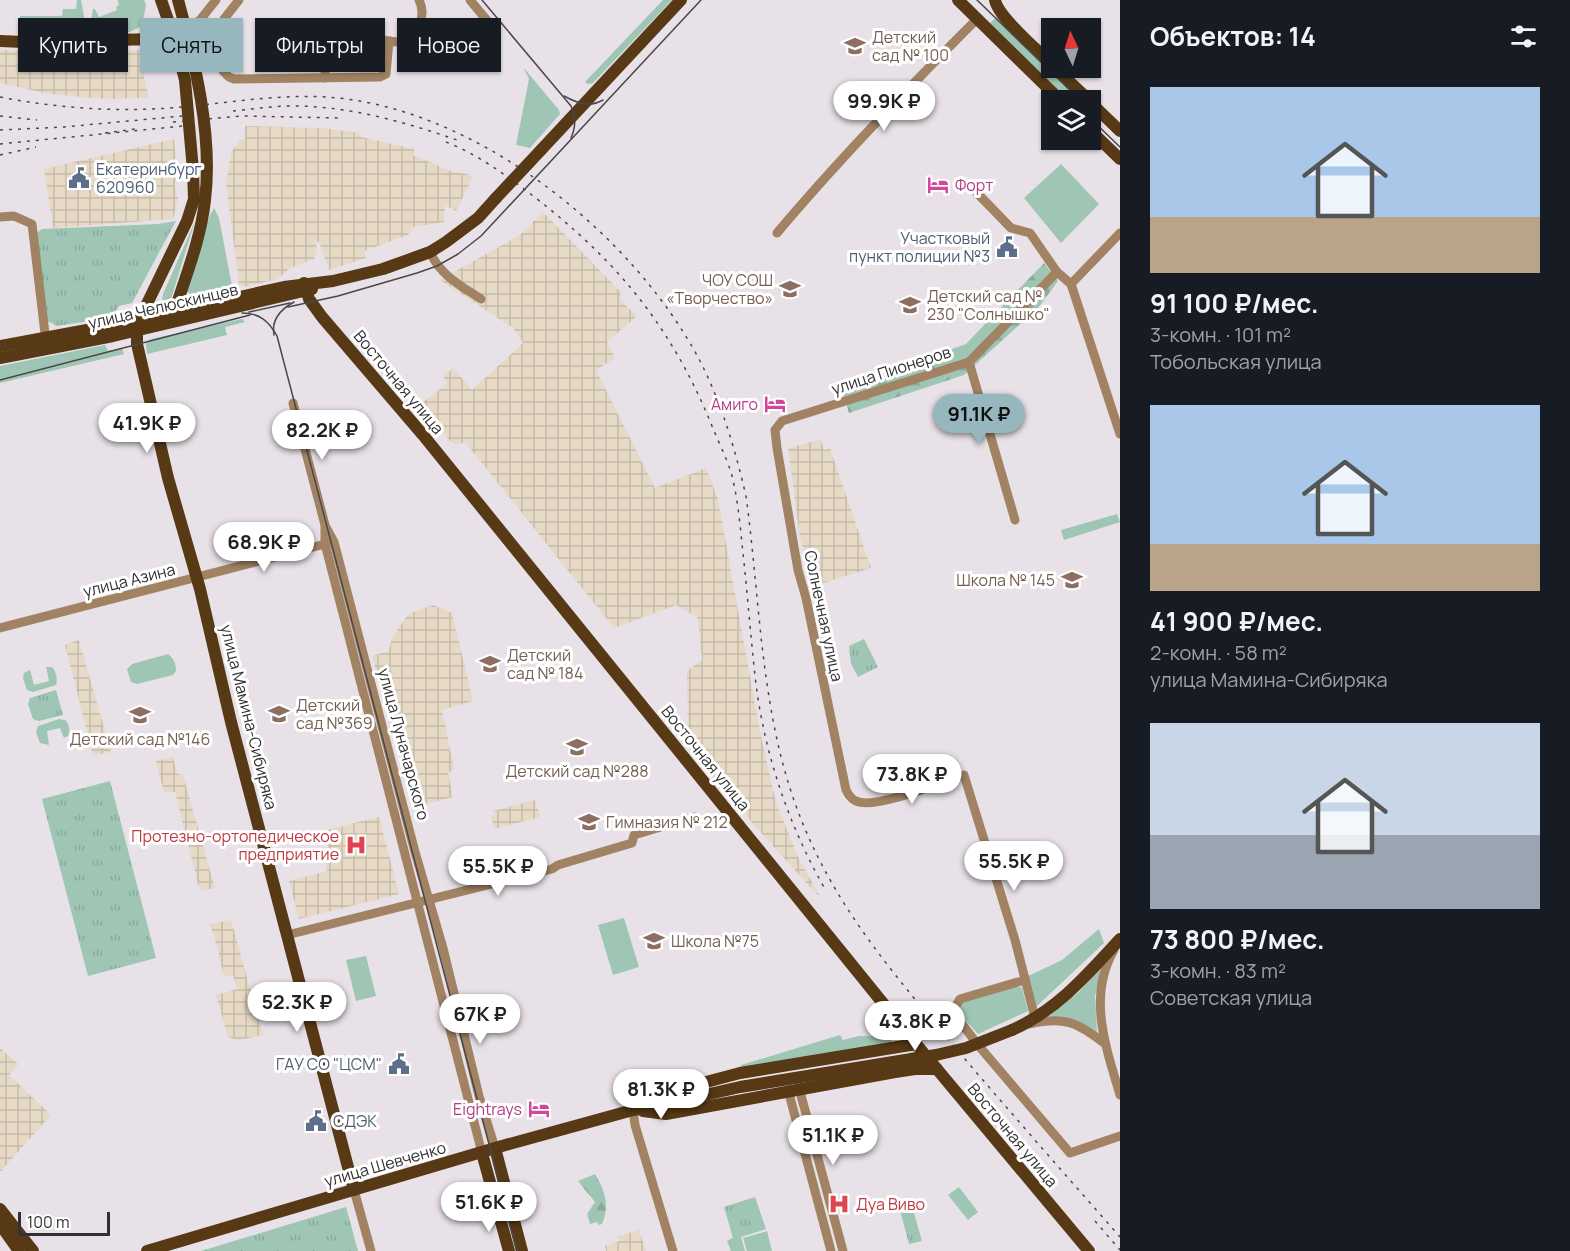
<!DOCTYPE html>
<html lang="ru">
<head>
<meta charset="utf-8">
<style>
	:root { --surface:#171b24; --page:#242831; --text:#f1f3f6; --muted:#9ea1a6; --accent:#96b7be }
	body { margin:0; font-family:Manrope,sans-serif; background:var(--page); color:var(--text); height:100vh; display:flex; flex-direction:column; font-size:22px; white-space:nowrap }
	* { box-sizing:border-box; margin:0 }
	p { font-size:20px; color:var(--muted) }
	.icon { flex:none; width:33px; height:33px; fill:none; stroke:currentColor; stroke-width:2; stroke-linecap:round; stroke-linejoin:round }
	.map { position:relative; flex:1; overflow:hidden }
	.panel { display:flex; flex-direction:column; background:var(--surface); width:450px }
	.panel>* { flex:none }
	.guide { position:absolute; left:18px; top:18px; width:570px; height:54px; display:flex; gap:12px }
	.needle { width:39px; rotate:356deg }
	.fabs { position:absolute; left:1041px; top:18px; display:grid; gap:12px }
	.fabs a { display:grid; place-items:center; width:60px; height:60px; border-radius:0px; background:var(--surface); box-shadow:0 2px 4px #0004; font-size:30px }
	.scale { position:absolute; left:18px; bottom:15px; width:92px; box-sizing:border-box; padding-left:6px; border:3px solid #323032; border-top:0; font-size:16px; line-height:21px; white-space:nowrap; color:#323032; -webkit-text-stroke:4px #fff; paint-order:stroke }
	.price { position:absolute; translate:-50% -51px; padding:0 14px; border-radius:21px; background:#fff; color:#222; font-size:20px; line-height:39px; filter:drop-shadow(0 2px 3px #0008) }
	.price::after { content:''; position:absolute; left:50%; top:36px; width:18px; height:14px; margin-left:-9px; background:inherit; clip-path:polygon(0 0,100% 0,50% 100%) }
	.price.on { background:var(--accent); color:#111 }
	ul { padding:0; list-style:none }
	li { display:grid; align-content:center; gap:12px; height:318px; padding:0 30px }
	li span { display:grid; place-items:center; height:186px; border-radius:0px; color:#555 }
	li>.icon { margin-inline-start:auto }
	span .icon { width:108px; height:108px; fill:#fffc; stroke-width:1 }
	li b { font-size:26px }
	h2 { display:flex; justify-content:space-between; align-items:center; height:72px; padding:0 30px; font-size:26px }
	.pill { padding:0 21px; border-radius:0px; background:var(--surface); box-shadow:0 2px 4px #0004; font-size:21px; line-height:54px }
	.pill.on { background:var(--accent); color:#111 }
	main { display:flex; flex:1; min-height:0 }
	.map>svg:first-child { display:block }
	.industrial { fill:url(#industrial-grid) }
	.grass { fill:#9fc6b4 }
	.forest { fill:url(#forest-firs) }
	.park { fill:url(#park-tufts) }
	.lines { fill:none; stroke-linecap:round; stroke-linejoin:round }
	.minor { stroke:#a18363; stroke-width:9 }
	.major { stroke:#573915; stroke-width:12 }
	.tram { stroke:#494749; stroke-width:1.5 }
	.rail { stroke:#494749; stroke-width:1.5; stroke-dasharray:3 6; stroke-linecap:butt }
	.major-bridge { stroke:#573915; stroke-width:12 }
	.labels { text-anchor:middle; stroke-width:6; stroke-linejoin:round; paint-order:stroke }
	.education-label { font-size:16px; fill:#785e54; stroke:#fff; text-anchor:start }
	.service-label { font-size:16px; fill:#4e5e75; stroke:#fff; text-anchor:start }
	.hotel-label { font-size:16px; fill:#b23c85; stroke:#fff; text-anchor:end }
	.street-label { font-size:16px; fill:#323032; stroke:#fff }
	.health-label { font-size:16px; fill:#be3a42; stroke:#fff; text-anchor:end }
</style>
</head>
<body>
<main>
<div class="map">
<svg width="1120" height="1251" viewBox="0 0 1120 1251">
	<defs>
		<pattern id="industrial-grid" width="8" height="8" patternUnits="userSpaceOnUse" patternTransform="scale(1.5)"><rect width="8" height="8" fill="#e6d9c5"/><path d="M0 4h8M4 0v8" fill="none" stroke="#c6bbaa"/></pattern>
		<pattern id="forest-firs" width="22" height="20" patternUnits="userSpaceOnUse" patternTransform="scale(1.5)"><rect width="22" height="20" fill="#9fc6b4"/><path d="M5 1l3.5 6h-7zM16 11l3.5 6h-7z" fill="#89aa9b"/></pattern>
		<pattern id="park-tufts" width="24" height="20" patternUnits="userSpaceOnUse" patternTransform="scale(1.5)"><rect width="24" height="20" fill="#9fc6b4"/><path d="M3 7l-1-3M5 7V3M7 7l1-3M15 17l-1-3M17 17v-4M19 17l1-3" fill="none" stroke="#89aa9b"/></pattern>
	</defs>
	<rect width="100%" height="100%" fill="#e8e2e8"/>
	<g class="industrial">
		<path d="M0,50L57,52L145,50L144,78L149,98L106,99L49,94L0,83Z"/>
		<path d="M245,126L321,128L361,133V137L414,149L413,155L453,172L467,174L473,177L456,211L445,205L444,222L413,227L408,235L364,251L366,258L329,270L319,242H316L317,251L314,259L290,268L278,279L243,287L239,284L226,182L232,151L241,139H245Z"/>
		<path d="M174,139L177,170L175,187L178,199L173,219L53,228L44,169Z"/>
		<path d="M543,212L620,291L621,301L637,316L607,342L615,358L596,370L655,488L706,468L718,499L759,727L776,803L799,859L822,900L755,826L680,737L688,724L687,671L702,660L698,618L676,605L614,628L465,442L457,445L451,442L419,405L448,383L443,376L453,368L472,390L523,343L513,328L440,280L520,235Z"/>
		<path d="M821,439L824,450L830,448L871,568L814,586L800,538L788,448Z"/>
		<path d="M433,605L452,613L473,701L442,710L454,769L448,773L453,797L413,808L372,656L389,651L391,640L408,614Z"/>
		<path d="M79,640L111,752L93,755L65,645Z"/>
		<path d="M173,757L177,774L183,775L215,888L202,891L198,884L175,792H164L156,761Z"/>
		<path d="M535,800L540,817L494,829L491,815L495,816L493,811Z"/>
		<path d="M379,817L399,894L299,919L289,881L327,871L324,853L329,851L326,830Z"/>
		<path d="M231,920L263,1035L239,1040L228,1037L216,995L237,989L233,975L224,977L218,950L210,924Z"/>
		<path d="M0,1048L18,1064L9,1075L51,1115L0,1172Z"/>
		<path d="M639,1230L646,1251H606L605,1246L620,1241L618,1236Z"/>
	</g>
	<g class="grass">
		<path d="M77,0H81L87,33H21L19,30L20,16H62L63,9H76Z"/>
		<path d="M118,0H144L146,5L142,26L130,32L95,33L91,20L93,9H95L99,17L117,10L116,7L119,5Z"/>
		<path d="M663,0H672L593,83L588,84L585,82Z"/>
		<path d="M998,16L1084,100H1068L990,23Z"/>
		<path d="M523,67L559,110L560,114L530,148L516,145L529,79Z"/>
		<path d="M1061,164L1099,204L1061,243L1024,198Z"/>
		<path d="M214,208L219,218L232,286L194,297L186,291V285L210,215Z"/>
		<path d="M195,221L171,299L162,301L163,294Z"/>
		<path d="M242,319L245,322L225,327L227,335L147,354L146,343L151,339Z"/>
		<path d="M105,345L108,351L122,348L124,354L0,383V366Z"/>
		<path d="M1117,514L1120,522L1064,540L1061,530Z"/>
		<path d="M168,654C174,659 176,663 176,671L173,675L137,684L131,682L127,669L132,664Z"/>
		<path d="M46,667H52C56,671 58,679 56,685L33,692L27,690L23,678L24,673L30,670L34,685L49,681Z"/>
		<path d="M59,719L65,720C69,724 71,731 68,736L64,738L60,728L47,731L49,745L40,743L36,732L38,726Z"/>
		<path d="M624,918L639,967L613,975L598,925Z"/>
		<path d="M1099,929L1104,943L1037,1006L1033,1004L1026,977L1062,960Z"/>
		<path d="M366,956L376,996L356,1001L346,960Z"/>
		<path d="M1106,961L1095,996L1097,1031L1095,1033C1080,1020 1067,1019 1048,1017L1079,992Z"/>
		<path d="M1017,986L1022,988L1028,1011L978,1034L960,1014L959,1007L963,1002Z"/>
		<path d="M840,1035L843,1040L859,1036L891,1037L892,1043L742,1070L741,1065Z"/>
		<path d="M959,1187L978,1212L968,1220L948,1195Z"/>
		<path d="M767,1231L772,1251H747L743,1238Z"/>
	</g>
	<g class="forest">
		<path d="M1044,263L1058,281L1038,308L964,375L849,413L841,388L966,344Z"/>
		<path d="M595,1174C605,1190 610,1207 602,1224L599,1225L597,1222L590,1224L587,1214L595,1202L578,1181Z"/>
	</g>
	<g class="park">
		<path d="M176,221L132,303L119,306L111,318L56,326L52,323L45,321L35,234L42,229L158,224Z"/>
		<path d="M864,639L878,667L858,677L851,664L849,646Z"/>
		<path d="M56,690L63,715L39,721L33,719L28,704L30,698Z"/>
		<path d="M110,781L156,958L88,976L42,799Z"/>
		<path d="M755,1197L766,1229L741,1237L745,1251H731L727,1241L733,1238L724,1207Z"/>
		<path d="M912,1206L922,1241L909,1244L900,1210Z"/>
		<path d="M346,1207L358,1251H201Z"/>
	</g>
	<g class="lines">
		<g class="minor">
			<path d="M239,0L224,19L220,32L223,71L229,77L234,79L380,77L386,74L389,41L405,43C418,32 427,16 419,0"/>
			<path d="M470,0L495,30"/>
			<path d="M186,29L200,20L216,0"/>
			<path d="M325,78V38H358L389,41"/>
			<path d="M977,193L1011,228L1030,233L1057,272L1071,284L1120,434"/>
			<path d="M0,217L14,216L32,224L46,342"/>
			<path d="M777,233C840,158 908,88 977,19"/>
			<path d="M430,252C440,275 461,286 481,299"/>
			<path d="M1071,284L1120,233"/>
			<path d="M969,362L1015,520"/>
			<path d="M293,403L325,525L334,542L415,852L443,948L479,1096L495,1148"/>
			<path d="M325,527V544L482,1153"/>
			<path d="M0,628L329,543"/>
			<path d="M287,935L552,869L558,865L632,843L634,835L694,817"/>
			<path d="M1114,950C1087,997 1106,1047 1120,1095"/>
			<path d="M1025,980L960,999L955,1007L959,1020L978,1045L1070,1153L1120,1136"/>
			<path d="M1035,1018L1015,940L964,775C942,782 879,808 859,802C853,801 849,796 846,790L806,598L798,570L777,448L775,430L782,421L969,362L1057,272"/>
			<path d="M1029,1024C1064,1016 1077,1022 1104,1043"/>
			<path d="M799,1088L843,1251"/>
			<path d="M788,1090L831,1251"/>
			<path d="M633,1110L635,1125L673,1251"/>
			<path d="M354,1190L371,1251"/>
		</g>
		<g class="major">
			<path d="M161,0L173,34L185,80L193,170L194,199L187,221L145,308L137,334V344L168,478L200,589L231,722L354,1190"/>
			<path d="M958,0L1060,100"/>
			<path d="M995,0C998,17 1038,51 1052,64"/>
			<path d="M0,41L23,42L157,39L180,31"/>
			<path d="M1055,68L1089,100"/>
			<path d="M1090,102L1120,131"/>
			<path d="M1090,130L1120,159"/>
			<path d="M541,150L681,0"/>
			<path d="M304,283L309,299L322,317L423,435L916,1044L1089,1251"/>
			<path d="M173,316C185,278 201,239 205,200C213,136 195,62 178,0"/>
			<path d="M0,346L119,324L284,287L333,281L383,269L430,252L446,242L478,218L496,198"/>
			<path d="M0,358L113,336L312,289"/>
			<path d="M1012,1030C1057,1010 1087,975 1120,939"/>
			<path d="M642,1105L661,1094L740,1073L916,1044"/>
			<path d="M643,1111L666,1114L895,1072L915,1069H937"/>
			<path d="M495,1148L522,1251"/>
			<path d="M482,1153L509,1251"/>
			<path d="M0,1209L33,1251"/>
			<path d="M0,1224L19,1251"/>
			<path d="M147,1251L502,1146L633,1110L683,1100"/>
		</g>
		<g class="tram">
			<path d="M482,0L571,106C576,117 576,126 571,138"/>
			<path d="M977,0L1080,100"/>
			<path d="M564,96C577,103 589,108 603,100"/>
			<path d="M1090,118L1120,147"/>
			<path d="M288,307L338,296L417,273L437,266L458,254L481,236L701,0"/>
			<path d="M249,312L290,303"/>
			<path d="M242,313C259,313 269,321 277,336L517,1251"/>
			<path d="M274,335C271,319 281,309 294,302"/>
			<path d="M0,380L250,315"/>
		</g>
		<g class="rail">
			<path d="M0,97C57,108 112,112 170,108C222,104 274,94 326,97C474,106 633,233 700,361C722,404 735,449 746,496C759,591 760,689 788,782C821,890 883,961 953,1045C1008,1110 1064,1173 1120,1237"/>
			<path d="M233,111C253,109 273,106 293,106C349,106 405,122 457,140"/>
			<path d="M0,116L37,120"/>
			<path d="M173,122L242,116L341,118"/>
			<path d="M0,130L64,127L182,116"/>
			<path d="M105,133L135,129"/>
			<path d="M446,142C472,152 494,167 516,183C609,252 668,318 712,426C718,441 726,457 731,472C738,498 740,526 743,553C747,590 750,628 754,666C761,743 786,821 825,889"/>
			<path d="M0,144L183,126"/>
			<path d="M0,155L36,147"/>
			<path d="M1095,1221L1120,1250"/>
		</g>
		<g class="major-bridge">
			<path d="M496,198L541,150"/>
			<path d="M683,1100L740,1087L936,1055L966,1048L1012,1030"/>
		</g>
	</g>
	<defs>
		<symbol id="school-bare" viewBox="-9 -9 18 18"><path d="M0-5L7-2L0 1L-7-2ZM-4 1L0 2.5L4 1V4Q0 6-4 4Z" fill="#8d6e63" stroke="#fff" stroke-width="2.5" paint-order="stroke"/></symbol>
		<symbol id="civic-bare" viewBox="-9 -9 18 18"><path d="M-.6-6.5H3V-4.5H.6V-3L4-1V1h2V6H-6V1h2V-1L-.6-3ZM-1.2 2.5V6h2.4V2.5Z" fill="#5c6f8a" stroke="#fff" stroke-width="2.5" paint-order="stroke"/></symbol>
		<symbol id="hotel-bare" viewBox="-9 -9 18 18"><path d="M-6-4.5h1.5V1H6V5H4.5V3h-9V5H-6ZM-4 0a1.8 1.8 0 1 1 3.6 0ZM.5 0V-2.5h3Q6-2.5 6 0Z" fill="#d1479c" stroke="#fff" stroke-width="2.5" paint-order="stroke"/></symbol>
		<symbol id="hospital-bare" viewBox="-9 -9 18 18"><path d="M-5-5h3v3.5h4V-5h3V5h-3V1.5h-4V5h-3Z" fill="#e0444e" stroke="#fff" stroke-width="2.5" paint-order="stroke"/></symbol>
	</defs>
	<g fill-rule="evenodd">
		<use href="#school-bare" x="840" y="31" width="30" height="30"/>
		<use href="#civic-bare" x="64" y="163" width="30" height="30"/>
		<use href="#hotel-bare" x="923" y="170" width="30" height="30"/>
		<use href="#civic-bare" x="992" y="232" width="30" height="30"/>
		<use href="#school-bare" x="775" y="274" width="30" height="30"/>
		<use href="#school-bare" x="895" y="290" width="30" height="30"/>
		<use href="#hotel-bare" x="760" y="389" width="30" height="30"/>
		<use href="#school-bare" x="1057" y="565" width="30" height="30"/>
		<use href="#school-bare" x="475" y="649" width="30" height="30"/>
		<use href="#school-bare" x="264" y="699" width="30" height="30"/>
		<use href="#school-bare" x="125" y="700" width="30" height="30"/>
		<use href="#school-bare" x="562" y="732" width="30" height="30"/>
		<use href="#school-bare" x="574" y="807" width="30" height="30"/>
		<use href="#hospital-bare" x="341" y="830" width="30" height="30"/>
		<use href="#school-bare" x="639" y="926" width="30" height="30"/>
		<use href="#civic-bare" x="384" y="1049" width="30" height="30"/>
		<use href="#hotel-bare" x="524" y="1094" width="30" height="30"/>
		<use href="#civic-bare" x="301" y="1106" width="30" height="30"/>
		<use href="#hospital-bare" x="824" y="1189" width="30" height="30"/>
	</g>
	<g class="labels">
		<g class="education-label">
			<text x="872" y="43">Детский<tspan x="872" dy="18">сад № 100</tspan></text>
			<text x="773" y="286" text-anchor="end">ЧОУ СОШ<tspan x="773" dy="18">«Творчество»</tspan></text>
			<text x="927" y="302">Детский сад №<tspan x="927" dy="18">230 "Солнышко"</tspan></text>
			<text x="1055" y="586" text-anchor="end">Школа № 145</text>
			<text x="507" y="661">Детский<tspan x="507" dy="18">сад № 184</tspan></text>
			<text x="296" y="711">Детский<tspan x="296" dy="18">сад №369</tspan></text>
			<text x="140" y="745" text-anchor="middle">Детский сад №146</text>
			<text x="577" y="777" text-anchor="middle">Детский сад №288</text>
			<text x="606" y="828">Гимназия № 212</text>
			<text x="671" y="947">Школа №75</text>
		</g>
		<g class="service-label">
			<text x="96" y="175">Екатеринбург<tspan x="96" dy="18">620960</tspan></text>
			<text x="990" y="244" text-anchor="end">Участковый<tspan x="990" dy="18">пункт полиции №3</tspan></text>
			<text x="382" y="1070" text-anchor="end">ГАУ СО "ЦСМ"</text>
			<text x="333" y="1127">СДЭК</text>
		</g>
		<g class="hotel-label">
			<text x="955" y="191" text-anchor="start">Форт</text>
			<text x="758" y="410">Амиго</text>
			<text x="522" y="1115">Eightrays</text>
		</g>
		<g class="street-label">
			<text transform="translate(163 306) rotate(-13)" y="6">улица Челюскинцев</text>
			<text transform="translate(891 370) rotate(-18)" y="6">улица Пионеров</text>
			<text transform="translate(399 382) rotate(50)" y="6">Восточная улица</text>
			<text transform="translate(129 580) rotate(-14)" y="6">улица Азина</text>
			<text transform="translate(824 616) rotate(78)" y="6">Солнечная улица</text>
			<text transform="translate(249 717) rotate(76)" y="6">улица Мамина-Сибиряка</text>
			<text transform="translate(404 744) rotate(75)" y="6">улица Луначарского</text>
			<text transform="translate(706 758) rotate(51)" y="6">Восточная улица</text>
			<text transform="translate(1013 1135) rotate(50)" y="6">Восточная улица</text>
			<text transform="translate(385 1164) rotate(-16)" y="6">улица Шевченко</text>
		</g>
		<g class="health-label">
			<text x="339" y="842">Протезно-ортопедическое<tspan x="339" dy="18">предприятие</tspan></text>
			<text x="856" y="1210" text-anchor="start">Дуа Виво</text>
		</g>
	</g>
</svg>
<div class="fabs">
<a><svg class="needle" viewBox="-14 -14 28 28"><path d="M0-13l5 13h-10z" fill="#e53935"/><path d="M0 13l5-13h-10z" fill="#9ea1a6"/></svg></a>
<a><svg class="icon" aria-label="layers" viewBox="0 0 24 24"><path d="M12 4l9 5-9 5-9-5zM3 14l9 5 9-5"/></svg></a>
</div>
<div class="scale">100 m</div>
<b class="price" style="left:884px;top:132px">99.9K ₽</b>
<b class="price on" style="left:979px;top:445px">91.1K ₽</b>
<b class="price" style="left:147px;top:454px">41.9K ₽</b>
<b class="price" style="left:322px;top:461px">82.2K ₽</b>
<b class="price" style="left:264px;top:573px">68.9K ₽</b>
<b class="price" style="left:912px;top:805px">73.8K ₽</b>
<b class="price" style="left:1014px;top:892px">55.5K ₽</b>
<b class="price" style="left:498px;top:897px">55.5K ₽</b>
<b class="price" style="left:297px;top:1033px">52.3K ₽</b>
<b class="price" style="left:480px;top:1045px">67K ₽</b>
<b class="price" style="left:915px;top:1052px">43.8K ₽</b>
<b class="price" style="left:661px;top:1120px">81.3K ₽</b>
<b class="price" style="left:833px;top:1166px">51.1K ₽</b>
<b class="price" style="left:489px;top:1233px">51.6K ₽</b>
<div class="guide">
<a class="pill">Купить</a>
<a class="pill on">Снять</a>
<a class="pill">Фильтры</a>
<a class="pill">Новое</a>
</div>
</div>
<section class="panel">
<h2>Объектов: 14<svg class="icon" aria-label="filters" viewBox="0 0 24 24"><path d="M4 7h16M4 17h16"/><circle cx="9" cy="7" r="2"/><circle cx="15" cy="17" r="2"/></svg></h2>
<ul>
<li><span style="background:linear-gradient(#a9c7e8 70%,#b9a48a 0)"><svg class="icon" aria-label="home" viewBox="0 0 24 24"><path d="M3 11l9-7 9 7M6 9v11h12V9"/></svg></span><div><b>91 100 ₽/мес.</b><p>3-комн. · 101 m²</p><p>Тобольская улица</p></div></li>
<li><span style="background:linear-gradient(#a9c7e8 75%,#b9a48a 0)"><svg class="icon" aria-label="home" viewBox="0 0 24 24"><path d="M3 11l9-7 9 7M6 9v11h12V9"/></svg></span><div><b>41 900 ₽/мес.</b><p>2-комн. · 58 m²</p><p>улица Мамина-Сибиряка</p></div></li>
<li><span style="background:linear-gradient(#c9d6e8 60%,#9aa5b1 0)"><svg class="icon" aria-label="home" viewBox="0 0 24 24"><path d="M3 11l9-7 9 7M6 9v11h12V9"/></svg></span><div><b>73 800 ₽/мес.</b><p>3-комн. · 83 m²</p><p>Советская улица</p></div></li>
</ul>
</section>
</main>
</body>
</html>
